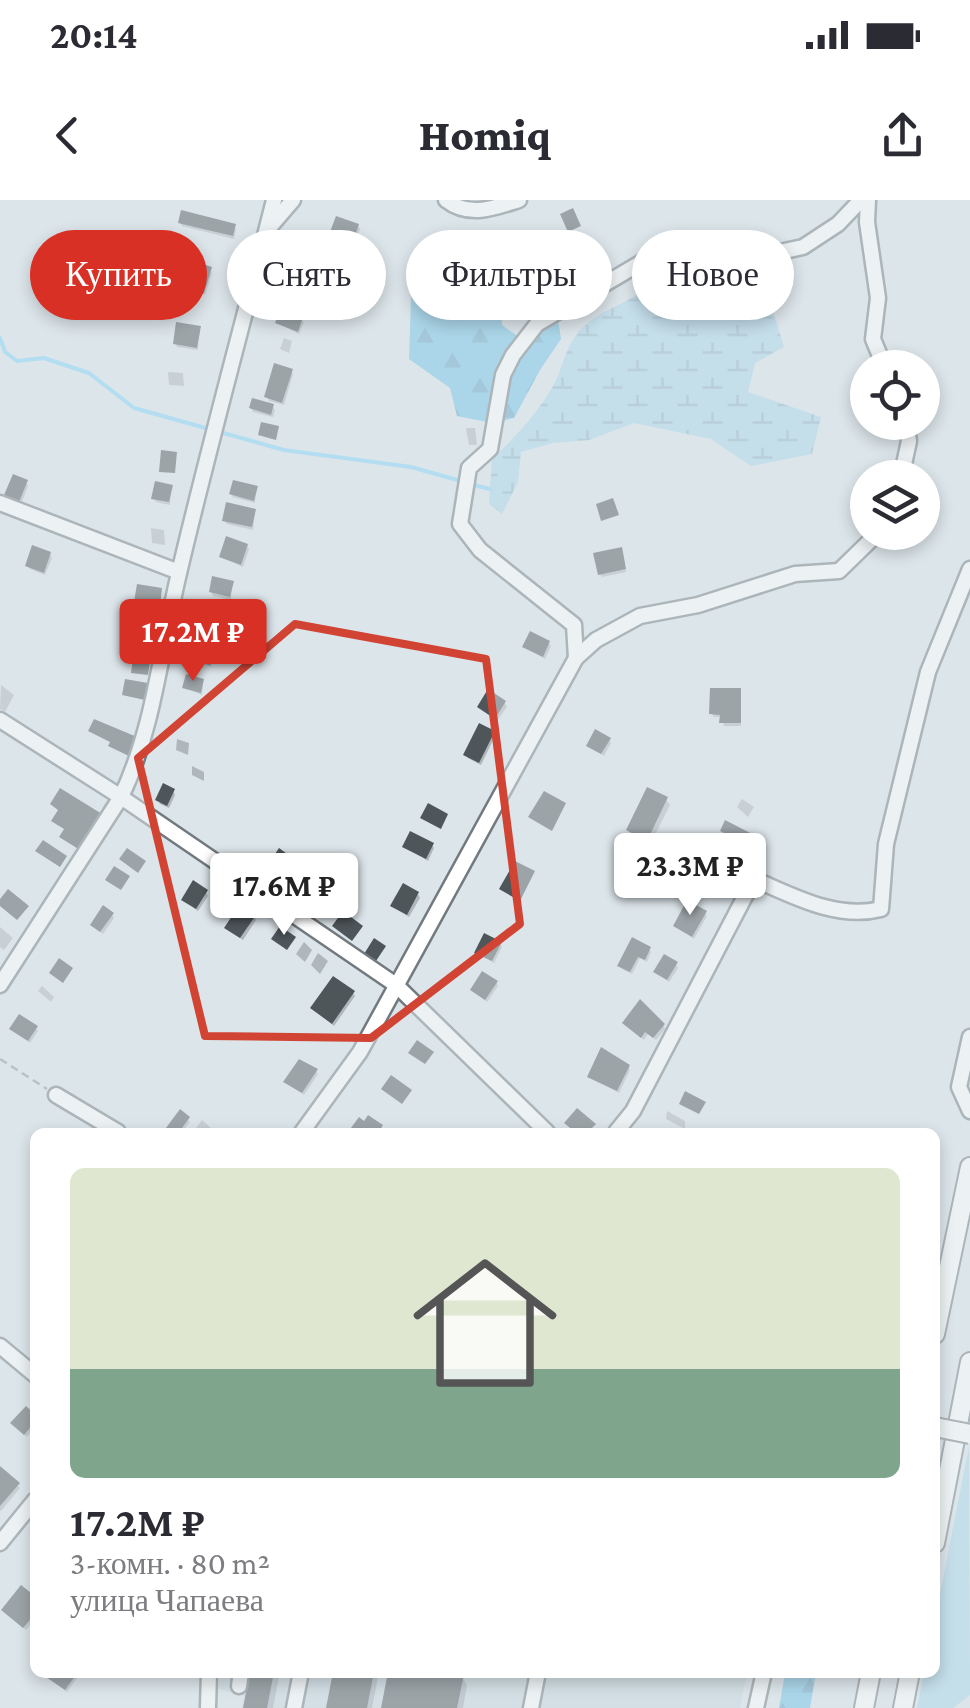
<!DOCTYPE html>
<html lang="ru">
<head>
<meta charset="utf-8">
<style>
	:root { --surface:#fff; --page:#f7f7f7; --text:#2b2b33; --muted:#7c7c81; --accent:#d93025 }
	body { margin:0; font-family:"Crimson Pro",serif; background:var(--page); color:var(--text); height:100vh; display:flex; flex-direction:column; font-size:38px; white-space:nowrap }
	* { box-sizing:border-box; margin:0 }
	p { font-size:32px; color:var(--muted) }
	.icon { flex:none; width:55px; height:55px; fill:none; stroke:currentColor; stroke-width:2; stroke-linecap:round; stroke-linejoin:round }
	.map { position:relative; flex:1; overflow:hidden }
	.sheet { position:absolute; left:30px; top:928px; width:910px; height:550px; display:flex; flex-direction:column; background:var(--surface); border-radius:15px; box-shadow:0 5px 15px #0003 }
	.sheet>* { flex:none }
	.top-card { position:absolute; left:30px; top:30px; width:910px; height:90px; display:flex; gap:20px }
	.controls { position:absolute; left:850px; top:150px; display:grid; gap:20px }
	.controls a { display:grid; place-items:center; width:90px; height:90px; border-radius:50%; background:var(--surface); box-shadow:0 5px 15px #0003; font-size:50px }
	.price { position:absolute; translate:-50% -85px; padding:0 22px; border-radius:10px; background:#fff; color:#222; font-size:32px; line-height:65px; filter:drop-shadow(0 2px 5px #0008) }
	.price::after { content:''; position:absolute; left:50%; top:60px; width:30px; height:22px; margin-left:-15px; background:inherit; clip-path:polygon(0 0,100% 0,50% 100%) }
	.price.current { background:var(--accent); color:#fff }
	ul { padding:0; list-style:none }
	li { display:grid; align-content:center; gap:20px; height:530px; padding:0 40px }
	li span { display:grid; place-items:center; height:310px; border-radius:15px; color:#555 }
	li>.icon { margin-inline-start:auto }
	span .icon { width:180px; height:180px; fill:#fffc; stroke-width:1 }
	li b { font-size:42px }
	.pill { padding:0 35px; border-radius:45px; background:var(--surface); box-shadow:0 5px 15px #0003; font-size:35px; line-height:90px }
	.pill.current { background:var(--accent); color:#fff }
	.status { display:flex; justify-content:space-between; align-items:center; height:70px; padding:0 50px; background:var(--surface); direction:ltr }
	.status svg { height:28px; fill:currentColor }
	header { display:flex; justify-content:space-between; align-items:center; height:130px; padding:0 40px; background:var(--surface); font-size:45px; font-weight:800 }
	.map>svg:first-child { display:block }
	.built { fill:#c7d8e1 }
	.green { fill:#a6d5ec }
	.forest { fill:url(#forest-firs) }
	.wetland { fill:url(#wetland-marsh) }
	.shadow { fill:#0003 }
	.lines { fill:none; stroke-linecap:round; stroke-linejoin:round }
	.stream { stroke:#81d3f9; stroke-width:4 }
	.building { fill:#4e565a }
	.minor-casing { stroke:#727a7f; stroke-width:19 }
	.major-casing { stroke:#727a7f; stroke-width:22 }
	.path { stroke:#8e9598; stroke-width:2.5; stroke-dasharray:8 5; stroke-linecap:butt }
	.minor { stroke:#fff; stroke-width:14 }
	.major { stroke:#fff; stroke-width:18 }
	.major-bridge-casing { stroke:#727a7f; stroke-width:22; stroke-linecap:butt }
	.major-bridge { stroke:#fff; stroke-width:18 }
	.marked { fill:none; stroke:#d14434; stroke-width:8; stroke-linejoin:round }
</style>
</head>
<body>
<div class="status"><b>20:14</b><svg viewBox="0 0 49 12"><path d="M0 12V9h3v3zM5 12V6h3v6zM10 12V3h3v9zM15 12V0h3v12zM26 1h20v11H26zM47 4h2v5h-2z"/></svg></div>
<header><svg class="icon" aria-label="back" viewBox="0 0 24 24"><path d="M15 5l-7 7 7 7"/></svg>Homiq<svg class="icon" aria-label="share" viewBox="0 0 24 24"><path d="M12 15V3M7 8l5-5 5 5M5 13v7h14v-7"/></svg></header>
<div class="map">
<svg width="970" height="1508" viewBox="0 0 970 1508">
	<defs>
		<pattern id="forest-firs" width="22" height="20" patternUnits="userSpaceOnUse" patternTransform="scale(2.5)"><rect width="22" height="20" fill="#70c1e7"/><path d="M5 1l3.5 6h-7zM16 11l3.5 6h-7z" fill="#60a5c5"/></pattern>
		<pattern id="wetland-marsh" width="20" height="14" patternUnits="userSpaceOnUse" patternTransform="scale(2.5)"><rect width="20" height="14" fill="#a6d5ec"/><path d="M1 5h8M5 5V1M11 12h8M15 12V8" fill="none" stroke="#8eb6ca"/></pattern>
	</defs>
	<rect width="100%" height="100%" fill="#dce5ea"/>
	<path class="built" d="M221,1472L747,1473L740,1508H242L244,1495L218,1489Z"/>
	<path class="green" d="M969,1247L970,1495L953,1508H917L924,1473L935,1472V1419Z"/>
	<g class="forest">
		<path d="M445,72L474,76L499,90L502,125L523,140L558,119L561,139L540,170L514,218L492,223L457,216L450,188L409,159L411,97Z"/>
		<path d="M785,1473H816L810,1508H779Z"/>
	</g>
	<path class="wetland" d="M647,87L716,88L774,114L784,147L755,163L748,192L821,217L812,254L751,266L711,239L634,223L589,240L553,243L521,252L518,282L502,314L489,304L492,259C515,237 537,214 553,186C562,170 565,150 576,135C595,110 624,107 647,87Z"/>
	<g class="shadow">
		<path d="M180,22L234,26L236,30L234,39L182,26Z"/>
		<path d="M358,26L360,29L353,50L332,43L330,40Z"/>
		<path d="M210,69L212,73L205,95L176,82Z"/>
		<path d="M322,70L324,73L318,95L301,90L299,87Z"/>
		<path d="M429,90L460,91L462,94L448,108Z"/>
		<path d="M301,119L304,122L299,134L278,123Z"/>
		<path d="M199,128L198,150L177,147L175,143Z"/>
		<path d="M284,138L292,141L289,153L280,149Z"/>
		<path d="M291,171L293,174L284,205L269,201L275,210L273,217L253,212L251,208L272,206L267,197Z"/>
		<path d="M168,172L183,173L184,186L169,185Z"/>
		<path d="M466,228H475L477,245H469Z"/>
		<path d="M26,282L28,286L21,304L9,298L7,295Z"/>
		<path d="M171,287L170,305L156,302L154,299Z"/>
		<path d="M256,288L255,303L233,297L231,294Z"/>
		<path d="M255,311L253,330L227,324L225,321Z"/>
		<path d="M151,328L164,330L165,345L152,343Z"/>
		<path d="M247,346L249,349L243,367L221,357Z"/>
		<path d="M623,353L626,372L602,377L600,374Z"/>
		<path d="M50,354L52,358L45,375L30,369L27,365Z"/>
		<path d="M232,383L231,400L213,396L211,392Z"/>
		<path d="M161,390V408L139,405L137,401Z"/>
		<path d="M153,423L152,439L139,436L137,433Z"/>
		<path d="M209,429L208,445L216,450L211,467L191,459Z"/>
		<path d="M549,443L551,446L545,459L525,447Z"/>
		<path d="M203,481L202,495L185,488Z"/>
		<path d="M1,485L14,495L5,512L0,509Z"/>
		<path d="M740,491L741,526H724L722,517H714L712,514Z"/>
		<path d="M505,503L507,507L497,521L480,507Z"/>
		<path d="M493,533L495,536L481,565L468,558L466,555Z"/>
		<path d="M177,539L189,543L188,555L176,550Z"/>
		<path d="M609,540L611,543L604,556L589,546Z"/>
		<path d="M192,566L204,572V581L192,575Z"/>
		<path d="M173,591L175,595L169,608L160,604L158,600Z"/>
		<path d="M666,599L670,605L650,645L632,636L628,630Z"/>
		<path d="M742,599L754,607L748,617L737,607Z"/>
		<path d="M723,631L756,639L758,642L754,649Z"/>
		<path d="M432,645L434,648L428,661L405,647Z"/>
		<path d="M731,660L733,664L724,680L706,668Z"/>
		<path d="M270,666H299L301,669L290,683Z"/>
		<path d="M313,685L320,692L310,705L302,698Z"/>
		<path d="M206,692L208,696L198,711L184,700Z"/>
		<path d="M418,694L420,698L409,717L393,706Z"/>
		<path d="M705,713L707,716L694,739L676,726Z"/>
		<path d="M112,714L114,718L103,734L95,728Z"/>
		<path d="M254,717L256,720L243,740L229,731Z"/>
		<path d="M0,727L13,738L4,750L0,747Z"/>
		<path d="M304,742L312,750L305,762L296,754Z"/>
		<path d="M500,744L502,747L494,763L477,753Z"/>
		<path d="M649,749L651,752L647,762L640,758L632,774L622,769L620,766Z"/>
		<path d="M318,753L328,761L320,774L311,765Z"/>
		<path d="M676,764L678,768L669,782L656,772Z"/>
		<path d="M496,782L498,786L487,802L472,790Z"/>
		<path d="M42,786L54,797L51,802L38,791Z"/>
		<path d="M353,793L355,796L334,826L313,808Z"/>
		<path d="M663,825L665,829L656,840L648,834L644,840L627,826Z"/>
		<path d="M36,828L38,831L30,843L12,829Z"/>
		<path d="M628,866L630,870L619,893L590,877Z"/>
		<path d="M316,871L318,874L304,895L286,882Z"/>
		<path d="M667,911L685,921V929L666,919Z"/>
		<path d="M180,913L190,922L182,932H166Z"/>
		<path d="M202,920L211,928L212,932H193Z"/>
		<path d="M35,1217V1227L27,1237L15,1227Z"/>
		<path d="M0,1270L20,1288L1,1311L0,1310Z"/>
		<path d="M35,1399V1419L26,1430L4,1411Z"/>
		<path d="M253,1472H280L273,1508H246Z"/>
		<path d="M335,1472H379L372,1508H329Z"/>
		<path d="M390,1472H442L462,1477L467,1485L463,1508H383Z"/>
		<path d="M75,1475L77,1478L67,1492L48,1478Z"/>
	</g>
	<g class="lines">
		<g class="stream">
			<path d="M0,138L5,152L17,161L44,158L89,173L134,208L284,250L411,267L461,281"/>
			<path d="M470,284L490,289"/>
		</g>
	</g>
	<g class="building">
		<path d="M573,8L581,26L568,32L560,14Z"/>
		<path d="M181,10L236,24L233,36L178,23Z"/>
		<path d="M336,16L359,24L351,48L327,40Z"/>
		<path d="M182,57L212,67L204,93L173,83Z"/>
		<path d="M305,61L324,67L317,93L297,87Z"/>
		<path d="M440,69L462,89L445,107L424,86Z"/>
		<path d="M512,85L532,105L522,114L502,95Z"/>
		<path d="M281,108L303,117L298,132L275,123Z"/>
		<path d="M176,122L201,126L197,148L173,144Z"/>
		<path d="M274,163L293,169L282,203L264,197Z"/>
		<path d="M252,198L274,204L271,215L249,208Z"/>
		<path d="M261,222L279,226L276,240L258,235Z"/>
		<path d="M161,250L177,252L175,273L159,272Z"/>
		<path d="M13,274L28,280L19,302L4,295Z"/>
		<path d="M233,280L258,286L254,301L229,294Z"/>
		<path d="M155,281L173,285L169,302L151,299Z"/>
		<path d="M613,298L619,315L601,321L596,304Z"/>
		<path d="M226,302L256,309L252,327L222,321Z"/>
		<path d="M226,336L248,344L241,365L219,357Z"/>
		<path d="M32,345L51,352L44,373L25,366Z"/>
		<path d="M622,347L626,369L598,375L593,353Z"/>
		<path d="M212,376L234,381L230,397L209,392Z"/>
		<path d="M137,384L162,388L160,406L134,402Z"/>
		<path d="M138,417L154,421L150,437L135,433Z"/>
		<path d="M197,424L211,427L207,442L216,445L210,465L188,459Z"/>
		<path d="M530,431L550,441L543,457L522,447Z"/>
		<path d="M133,458L150,460L148,475L131,473Z"/>
		<path d="M186,474L204,479L201,493L182,488Z"/>
		<path d="M125,479L148,483L145,500L122,495Z"/>
		<path d="M710,488H741V523H719L720,515L709,514Z"/>
		<path d="M488,489L506,501L495,519L477,507Z"/>
		<path d="M94,519L137,537L129,556L108,546L110,542L88,531Z"/>
		<path d="M479,523L495,531L479,563L463,555Z"/>
		<path d="M595,529L611,538L601,554L586,546Z"/>
		<path d="M163,583L175,589L167,606L155,600Z"/>
		<path d="M647,587L668,597L647,641L626,630Z"/>
		<path d="M60,588L102,614L80,650L59,637L64,629L51,621L58,610L50,604Z"/>
		<path d="M544,591L566,603L552,631L528,617Z"/>
		<path d="M428,603L448,614L441,629L420,618Z"/>
		<path d="M725,620L758,637L752,647L720,631Z"/>
		<path d="M410,631L434,643L426,659L402,647Z"/>
		<path d="M43,640L67,656L60,667L35,651Z"/>
		<path d="M127,648L146,661L138,673L119,659Z"/>
		<path d="M279,648L301,664L288,681L267,666Z"/>
		<path d="M715,648L733,659L721,678L703,668Z"/>
		<path d="M515,661L535,671L520,701L499,689Z"/>
		<path d="M114,666L130,676L121,690L105,680Z"/>
		<path d="M193,680L208,690L196,709L181,700Z"/>
		<path d="M403,683L419,692L407,715L390,706Z"/>
		<path d="M8,689L29,706L17,720L0,706V699Z"/>
		<path d="M687,700L707,711L692,737L673,726Z"/>
		<path d="M240,704L256,715L240,738L224,728Z"/>
		<path d="M103,705L114,713L100,732L90,725Z"/>
		<path d="M343,711L363,726L352,741L332,726Z"/>
		<path d="M280,726L296,737L287,750L271,739Z"/>
		<path d="M484,733L502,742L492,761L474,753Z"/>
		<path d="M632,737L651,747L645,760L638,757L630,772L617,766Z"/>
		<path d="M374,738L386,746L376,761L364,754Z"/>
		<path d="M664,754L678,762L667,780L653,772Z"/>
		<path d="M59,758L73,768L63,783L49,773Z"/>
		<path d="M482,771L498,781L485,800L470,790Z"/>
		<path d="M333,776L355,791L332,824L310,808Z"/>
		<path d="M640,799L665,824L653,838L645,832L641,838L622,823Z"/>
		<path d="M19,814L38,826L28,841L9,829Z"/>
		<path d="M417,840L434,852L425,864L408,853Z"/>
		<path d="M601,847L630,865L617,891L587,877Z"/>
		<path d="M299,859L318,869L302,893L283,882Z"/>
		<path d="M391,875L412,890L402,904L381,889Z"/>
		<path d="M685,891L706,902L699,914L679,904Z"/>
		<path d="M577,908L596,924L588,932H575L564,923Z"/>
		<path d="M180,909L190,917L179,932H163Z"/>
		<path d="M368,915L383,925L379,932H348L359,917L364,921Z"/>
		<path d="M26,1206L35,1214V1222L24,1235L10,1223Z"/>
		<path d="M0,1266L20,1283L0,1306Z"/>
		<path d="M21,1385L35,1396V1414L23,1428L1,1410Z"/>
		<path d="M45,1472H78L65,1490L43,1475Z"/>
		<path d="M250,1472H274L267,1508H243Z"/>
		<path d="M333,1472H374L367,1508H326Z"/>
		<path d="M388,1472L464,1474L457,1508H381Z"/>
	</g>
	<g class="lines">
		<defs>
			<g id="minor">
				<path d="M446,0C469,18 494,8 519,0"/>
				<path d="M868,0L867,22L878,98L873,139L885,168"/>
				<path d="M269,28L293,0"/>
				<path d="M901,278L909,241L906,222"/>
				<path d="M0,303L179,372"/>
				<path d="M576,458L574,425L480,350L460,324L469,268L490,249L503,175L513,155L537,124L642,62L677,54L751,58L803,47L838,24L861,0"/>
				<path d="M0,520L121,597L396,785L547,932"/>
				<path d="M0,785L121,597C155,526 161,446 180,369C209,246 243,123 274,0"/>
				<path d="M970,837L959,887L970,911"/>
				<path d="M56,895L118,932"/>
				<path d="M302,932L360,852L576,458L596,440L640,416L698,405L795,374L839,371L879,332"/>
				<path d="M616,932L633,911L754,679C793,696 837,720 881,709L886,644L928,472L970,369"/>
				<path d="M0,1146L35,1175"/>
				<path d="M0,1343L35,1300"/>
				<path d="M239,1486L241,1472"/>
				<path d="M208,1508L209,1472"/>
				<path d="M294,1508L301,1472"/>
				<path d="M531,1508L538,1472"/>
				<path d="M756,1508L764,1472"/>
			</g>
			<g id="major">
				<path d="M935,1134L970,967"/>
				<path d="M935,1343L970,1162"/>
				<path d="M864,1508L871,1472"/>
				<path d="M903,1508L910,1472"/>
			</g>
		</defs>
		<use href="#minor" class="minor-casing"/>
		<use href="#major" class="major-casing"/>
		<path class="path" d="M0,859L47,889"/>
		<use href="#minor" class="minor"/>
		<use href="#major" class="major"/>
		<defs>
			<path id="major-bridge" d="M935,1227L970,1234"/>
		</defs>
		<use href="#major-bridge" class="major-bridge-casing"/>
		<use href="#major-bridge" class="major-bridge"/>
	</g>
	<path d="M0 0H970V1508H0ZM295,424L486,459L520,724L371,838L205,836L138,558Z" fill="#dce5ea" fill-opacity=".55" fill-rule="evenodd"/>
	<path class="marked" d="M295,424L486,459L520,724L371,838L205,836L138,558Z"/>
</svg>
<div class="controls">
<a><svg class="icon" aria-label="locate" viewBox="0 0 24 24"><circle cx="12" cy="12" r="6"/><path d="M12 2v4M12 18v4M2 12h4M18 12h4"/></svg></a>
<a><svg class="icon" aria-label="layers" viewBox="0 0 24 24"><path d="M12 4l9 5-9 5-9-5zM3 14l9 5 9-5"/></svg></a>
</div>
<b class="price current" style="left:193px;top:484px">17.2M ₽</b>
<b class="price" style="left:690px;top:718px">23.3M ₽</b>
<b class="price" style="left:284px;top:738px">17.6M ₽</b>
<div class="top-card">
<a class="pill current">Купить</a>
<a class="pill">Снять</a>
<a class="pill">Фильтры</a>
<a class="pill">Новое</a>
</div>
<section class="sheet">
<ul>
<li><span style="background:linear-gradient(#dfe7d0 65%,#7fa58c 0)"><svg class="icon" aria-label="home" viewBox="0 0 24 24"><path d="M3 11l9-7 9 7M6 9v11h12V9"/></svg></span><div><b>17.2M ₽</b><p>3-комн. · 80 m²</p><p>улица Чапаева</p></div></li>
</ul>
</section>
</div>
</body>
</html>
